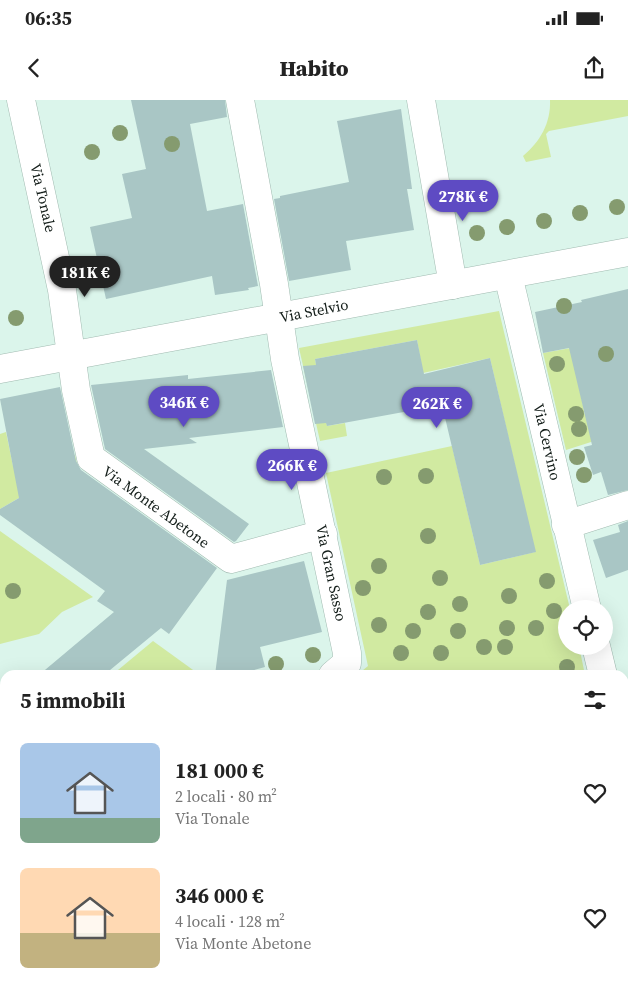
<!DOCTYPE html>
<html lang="it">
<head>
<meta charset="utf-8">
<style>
	:root { --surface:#fff; --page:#f6f6f6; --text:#222; --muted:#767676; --accent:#5e4bc3 }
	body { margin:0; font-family:"Source Serif 4",serif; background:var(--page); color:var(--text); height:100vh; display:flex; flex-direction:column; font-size:19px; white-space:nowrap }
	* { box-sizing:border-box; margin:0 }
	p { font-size:16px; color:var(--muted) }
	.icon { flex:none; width:28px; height:28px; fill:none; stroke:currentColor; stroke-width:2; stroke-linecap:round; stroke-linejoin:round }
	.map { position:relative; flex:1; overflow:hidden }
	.panel { position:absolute; left:0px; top:570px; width:629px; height:320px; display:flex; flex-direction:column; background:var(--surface); border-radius:15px 15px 0 0; box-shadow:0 5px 20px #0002 }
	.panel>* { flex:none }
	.tools { position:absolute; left:558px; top:500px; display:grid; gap:10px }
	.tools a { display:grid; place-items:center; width:55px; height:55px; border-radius:50%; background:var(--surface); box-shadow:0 5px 20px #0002; font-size:25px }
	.price { position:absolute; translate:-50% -42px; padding:0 11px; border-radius:18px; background:var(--accent); color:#fff; font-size:16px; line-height:32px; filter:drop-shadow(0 1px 2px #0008) }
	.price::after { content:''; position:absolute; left:50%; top:30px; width:15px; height:11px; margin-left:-8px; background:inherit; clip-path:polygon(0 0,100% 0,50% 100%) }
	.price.active { background:#222; color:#fff }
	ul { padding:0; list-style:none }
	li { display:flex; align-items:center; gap:15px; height:125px; padding:0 20px }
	li span { display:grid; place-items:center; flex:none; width:140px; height:100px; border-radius:8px; color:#555 }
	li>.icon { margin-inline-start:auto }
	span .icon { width:60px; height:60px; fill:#fffc; stroke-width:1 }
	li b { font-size:21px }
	h2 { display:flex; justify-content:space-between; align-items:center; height:60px; padding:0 20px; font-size:21px }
	.status { display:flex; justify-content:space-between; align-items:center; height:35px; padding:0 25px; background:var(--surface); direction:ltr }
	.status svg { height:14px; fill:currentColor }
	header { display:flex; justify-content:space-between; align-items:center; height:65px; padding:0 20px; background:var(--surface); font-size:22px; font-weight:800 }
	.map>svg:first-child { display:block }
	.green { fill:#d1eaa1 }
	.building { fill:#a9c6c5 }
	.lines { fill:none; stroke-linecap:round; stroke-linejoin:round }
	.street-casing { stroke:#a0bab0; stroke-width:29 }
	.secondary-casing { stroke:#a0bab0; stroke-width:29 }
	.street { stroke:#fff; stroke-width:28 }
	.secondary { stroke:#fff; stroke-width:28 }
	.tree { fill:#859b6f }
	.labels { text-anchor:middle; stroke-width:4; stroke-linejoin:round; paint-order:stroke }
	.street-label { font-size:15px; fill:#131d19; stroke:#fff }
</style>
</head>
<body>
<div class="status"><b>06:35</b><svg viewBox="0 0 49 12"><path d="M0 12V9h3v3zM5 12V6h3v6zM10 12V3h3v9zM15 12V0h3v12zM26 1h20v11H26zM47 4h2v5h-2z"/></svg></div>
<header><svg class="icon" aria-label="back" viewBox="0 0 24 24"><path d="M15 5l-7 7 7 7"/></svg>Habito<svg class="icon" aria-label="share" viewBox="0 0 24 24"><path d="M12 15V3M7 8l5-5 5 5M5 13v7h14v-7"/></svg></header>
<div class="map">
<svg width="628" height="890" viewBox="0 0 628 890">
	<rect width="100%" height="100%" fill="#dbf5eb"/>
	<g class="green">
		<path d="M550,0H628V16L549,31L546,34L551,57L526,62L523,56C540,42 551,23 550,0Z"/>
		<path d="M499,211L570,509H566V546H579L585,575H357L368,566L326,373L452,346L480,465L535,452L490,258L423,273L417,240L315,259L327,326L345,323L347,336L320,341L299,248Z"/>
		<path d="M571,248L585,315L613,335L566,350L543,253Z"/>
		<path d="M6,332L13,366L75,355L77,364L0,409V334Z"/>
		<path d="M0,431L93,497L62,512L39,534L0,544Z"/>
		<path d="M153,541L200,575H112Z"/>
		<path d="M129,885H245L239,890H131Z"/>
		<path d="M263,885H321L314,890H267Z"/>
	</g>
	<g class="building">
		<path d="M131,0H225L227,17L190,24L207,111L243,104L258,186L248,188L249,190L215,195L212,176L106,199L90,127L132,118L122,74L146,69Z"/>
		<path d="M401,9L412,89H407L414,130L346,141L351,170L289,181L274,99L280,98V96L349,82L337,21Z"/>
		<path d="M628,189V390L608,395L601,372L593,375L584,347L592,345L569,248L543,253L535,212L582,202L581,200Z"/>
		<path d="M417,240L424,274L490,258L536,452L480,465L442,305L327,326L326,323L315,324L303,266L316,265L315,259Z"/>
		<path d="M271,270L283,327L189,338L197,343L144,349L249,424L236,441L234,442L105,349L91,285L188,275V279Z"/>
		<path d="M60,287L76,361L81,370L217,468L169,534L161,528L104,575H39L114,512L97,501L105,491L0,415V409L19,398L0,299Z"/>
		<path d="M628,421V470L606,478L593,440L620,432L618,425Z"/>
		<path d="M304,461L322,532L260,547L265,567L235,575H215L227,480Z"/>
	</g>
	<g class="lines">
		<defs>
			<g id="street">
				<path d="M21,0L62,190L76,290L91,358L231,459L323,434"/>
				<path d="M240,0L274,184L285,259L347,553V563L333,575"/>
				<path d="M421,0L453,185"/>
				<path d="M508,175L587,509"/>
				<path d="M566,425L628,405"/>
				<path d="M596,546L603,575"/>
				<path d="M624,658L628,676"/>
				<path d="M0,848L5,844"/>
				<path d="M0,870L5,876"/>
			</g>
			<path id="secondary" d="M0,269L628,152"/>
		</defs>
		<use href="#street" class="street-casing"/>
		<use href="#secondary" class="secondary-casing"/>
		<use href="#street" class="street"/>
		<use href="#secondary" class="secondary"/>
	</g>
	<g class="tree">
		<circle cx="120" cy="33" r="8"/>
		<circle cx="172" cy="44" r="8"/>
		<circle cx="92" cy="52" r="8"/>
		<circle cx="617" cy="107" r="8"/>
		<circle cx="580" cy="113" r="8"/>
		<circle cx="544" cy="121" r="8"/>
		<circle cx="507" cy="127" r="8"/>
		<circle cx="477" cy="133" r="8"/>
		<circle cx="564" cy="206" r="8"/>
		<circle cx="16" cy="218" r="8"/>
		<circle cx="606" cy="254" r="8"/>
		<circle cx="557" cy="264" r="8"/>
		<circle cx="576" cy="314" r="8"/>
		<circle cx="579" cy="329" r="8"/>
		<circle cx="577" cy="357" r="8"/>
		<circle cx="278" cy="360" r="8"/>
		<circle cx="584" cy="375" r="8"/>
		<circle cx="426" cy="376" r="8"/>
		<circle cx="384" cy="377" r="8"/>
		<circle cx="428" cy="436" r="8"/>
		<circle cx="379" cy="466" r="8"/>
		<circle cx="440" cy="478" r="8"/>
		<circle cx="547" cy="481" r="8"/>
		<circle cx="363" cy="488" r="8"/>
		<circle cx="13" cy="491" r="8"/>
		<circle cx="509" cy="496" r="8"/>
		<circle cx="460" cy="504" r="8"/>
		<circle cx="554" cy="511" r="8"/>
		<circle cx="428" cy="512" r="8"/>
		<circle cx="379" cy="525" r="8"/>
		<circle cx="507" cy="528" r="8"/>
		<circle cx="536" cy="528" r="8"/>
		<circle cx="413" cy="531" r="8"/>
		<circle cx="458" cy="531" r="8"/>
		<circle cx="484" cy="547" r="8"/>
		<circle cx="505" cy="547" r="8"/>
		<circle cx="401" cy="553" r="8"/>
		<circle cx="441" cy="553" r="8"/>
		<circle cx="313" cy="555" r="8"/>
		<circle cx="276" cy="564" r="8"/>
		<circle cx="567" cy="567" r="8"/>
	</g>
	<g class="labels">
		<g class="street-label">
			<text transform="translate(43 98) rotate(77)" y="5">Via Tonale</text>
			<text transform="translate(314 211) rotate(-11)" y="5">Via Stelvio</text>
			<text transform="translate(547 342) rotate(77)" y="5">Via Cervino</text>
			<text transform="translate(156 407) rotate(36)" y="5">Via Monte Abetone</text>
			<text transform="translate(331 473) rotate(78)" y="5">Via Gran Sasso</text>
		</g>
	</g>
</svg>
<div class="tools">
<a><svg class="icon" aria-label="locate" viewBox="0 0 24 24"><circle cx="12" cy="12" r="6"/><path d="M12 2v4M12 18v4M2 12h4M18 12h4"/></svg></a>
</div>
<b class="price" style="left:463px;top:122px">278K €</b>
<b class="price active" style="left:85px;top:198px">181K €</b>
<b class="price" style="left:184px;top:328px">346K €</b>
<b class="price" style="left:437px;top:329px">262K €</b>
<b class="price" style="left:292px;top:391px">266K €</b>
<section class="panel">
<h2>5 immobili<svg class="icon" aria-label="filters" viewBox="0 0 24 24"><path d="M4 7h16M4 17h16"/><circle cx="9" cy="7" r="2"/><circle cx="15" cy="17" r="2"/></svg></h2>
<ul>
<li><span style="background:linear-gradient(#a9c7e8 75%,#7fa58c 0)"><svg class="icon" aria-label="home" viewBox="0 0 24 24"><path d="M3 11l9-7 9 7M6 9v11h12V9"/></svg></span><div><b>181 000 €</b><p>2 locali · 80 m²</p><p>Via Tonale</p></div><svg class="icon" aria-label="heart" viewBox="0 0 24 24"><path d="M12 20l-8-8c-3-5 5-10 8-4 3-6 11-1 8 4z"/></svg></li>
<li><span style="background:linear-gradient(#ffd9b3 65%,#c2b280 0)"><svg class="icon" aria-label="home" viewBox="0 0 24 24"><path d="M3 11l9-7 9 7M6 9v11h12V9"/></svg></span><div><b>346 000 €</b><p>4 locali · 128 m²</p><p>Via Monte Abetone</p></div><svg class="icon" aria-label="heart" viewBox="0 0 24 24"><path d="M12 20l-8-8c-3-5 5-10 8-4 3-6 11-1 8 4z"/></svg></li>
</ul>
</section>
</div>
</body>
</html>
